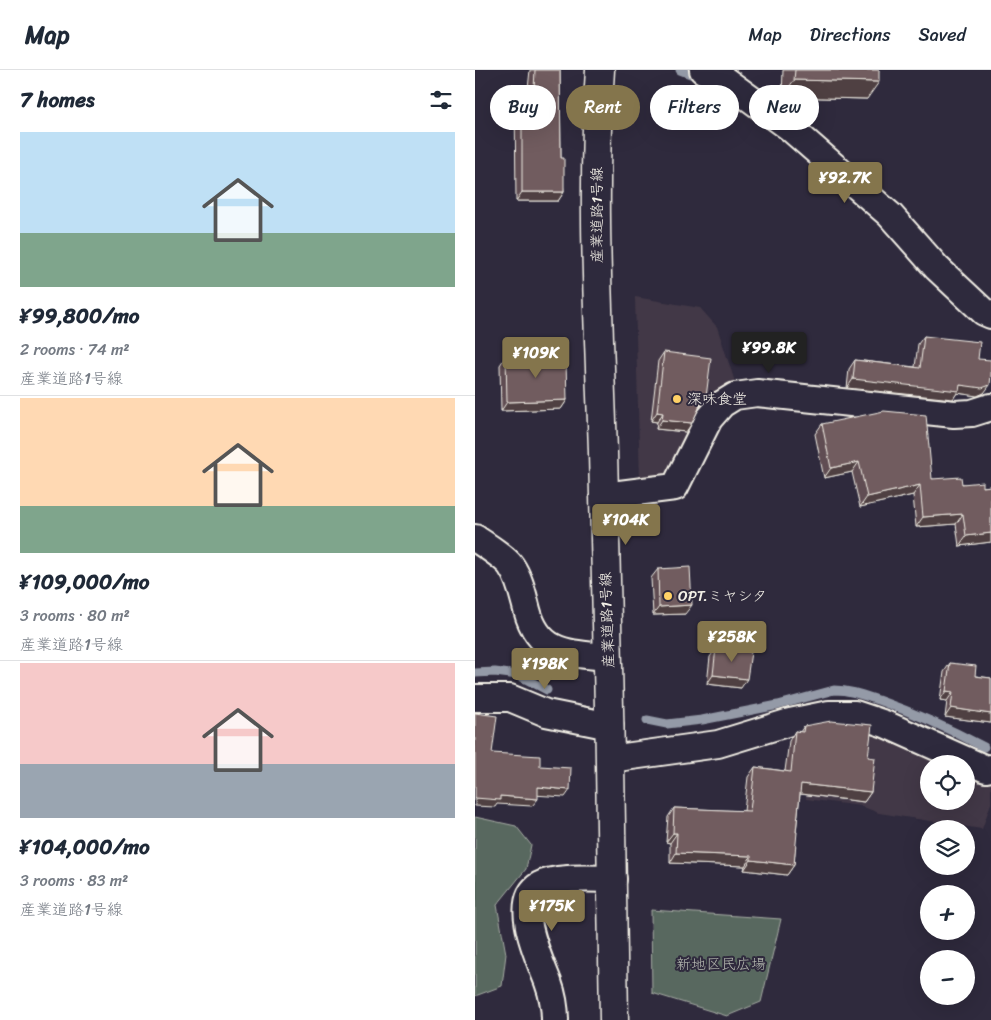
<!DOCTYPE html>
<html lang="en">
<head>
<meta charset="utf-8">
<style>
	:root { --surface:#fff; --page:#f2f2f3; --text:#1f2937; --muted:#747a83; --line:#e0e1e3; --accent:#84754c }
	body { margin:0; font-family:Sriracha,"Klee One",sans-serif; background:var(--page); color:var(--text); height:100vh; display:flex; flex-direction:column; font-size:19px; white-space:nowrap }
	* { box-sizing:border-box; margin:0 }
	p { font-size:16px; color:var(--muted) }
	.icon { flex:none; width:28px; height:28px; fill:none; stroke:currentColor; stroke-width:2; stroke-linecap:round; stroke-linejoin:round }
	.map { position:relative; flex:1; overflow:hidden }
	.side { display:flex; flex-direction:column; background:var(--surface); width:475px }
	.side>* { flex:none }
	.guide { position:absolute; left:15px; top:15px; width:425px; height:45px; display:flex; gap:10px }
	.controls { position:absolute; left:445px; top:685px; display:grid; gap:10px }
	.controls a { display:grid; place-items:center; width:55px; height:55px; border-radius:50%; background:var(--surface); box-shadow:0 5px 20px #0002; font-size:25px }
	.price { position:absolute; translate:-50% -42px; padding:0 11px; border-radius:5px; background:var(--accent); color:#fff; font-size:16px; line-height:32px; filter:drop-shadow(0 1px 2px #0008) }
	.price::after { content:''; position:absolute; left:50%; top:30px; width:15px; height:11px; margin-left:-8px; background:inherit; clip-path:polygon(0 0,100% 0,50% 100%) }
	.price.current { background:#222; color:#fff }
	ul { padding:0; list-style:none }
	li { display:grid; align-content:center; gap:10px; height:265px; padding:0 20px }
	li+li { border-top:1px solid var(--line) }
	li span { display:grid; place-items:center; height:155px; border-radius:0px; color:#555 }
	li>.icon { margin-inline-start:auto }
	span .icon { width:90px; height:90px; fill:#fffc; stroke-width:1 }
	li b { font-size:21px }
	h2 { display:flex; justify-content:space-between; align-items:center; height:60px; padding:0 20px; font-size:21px }
	.tag { padding:0 18px; border-radius:22px; background:var(--surface); box-shadow:0 5px 20px #0002; font-size:18px; line-height:45px }
	.tag.current { background:var(--accent); color:#fff }
	header { display:flex; align-items:center; gap:30px; box-sizing:border-box; height:70px; padding:0 25px; background:var(--surface); border-bottom:1px solid var(--line) }
	header strong { font-size:24px }
	nav { display:flex; gap:28px; margin-inline-start:auto; font-size:18px }
	main { display:flex; flex:1; min-height:0 }
	.map>svg:first-child { display:block }
	.built { fill:#433947 }
	.green { fill:#59685f; stroke:#a6aca4 }
	.lines { fill:none; stroke-linecap:round; stroke-linejoin:round }
	.stream { stroke:#949aa7; stroke-width:9 }
	.street-casing { stroke:#f4f1e8; stroke-width:30 }
	.secondary-casing { stroke:#f4f1e8; stroke-width:31 }
	.street { stroke:#2f2a3d; stroke-width:26 }
	.secondary { stroke:#2f2a3d; stroke-width:28 }
	.wall { fill:#614e52; stroke:#f4f1e8 }
	.shaded-wall { fill:#4f4042; stroke:#f4f1e8 }
	.building { fill:#715b5f; stroke:#f4f1e8 }
	.poi-dot { fill:#ffd166; stroke:#2f2a3d; stroke-width:2 }
	.labels { text-anchor:middle; stroke-width:4; stroke-linejoin:round; paint-order:stroke }
	.street-label { font-size:15px; fill:#f4f1e8; stroke:#2f2a3d }
	.poi-label { font-size:15px; fill:#f4f1e8; stroke:#2f2a3d; text-anchor:start }
	.park-label { font-size:15px; fill:#b6bab1; stroke:#2f2a3d }
</style>
</head>
<body>
<header>
<strong>Map</strong>
<nav><a>Map</a><a>Directions</a><a>Saved</a></nav>
</header>
<main>
<section class="side">
<h2>7 homes<svg class="icon" aria-label="filters" viewBox="0 0 24 24"><path d="M4 7h16M4 17h16"/><circle cx="9" cy="7" r="2"/><circle cx="15" cy="17" r="2"/></svg></h2>
<ul>
<li><span style="background:linear-gradient(#bfe0f5 65%,#7fa58c 0)"><svg class="icon" aria-label="home" viewBox="0 0 24 24"><path d="M3 11l9-7 9 7M6 9v11h12V9"/></svg></span><div><b>¥99,800/mo</b><p>2 rooms · 74 m²</p><p>産業道路1号線</p></div></li>
<li><span style="background:linear-gradient(#ffd9b3 70%,#7fa58c 0)"><svg class="icon" aria-label="home" viewBox="0 0 24 24"><path d="M3 11l9-7 9 7M6 9v11h12V9"/></svg></span><div><b>¥109,000/mo</b><p>3 rooms · 80 m²</p><p>産業道路1号線</p></div></li>
<li><span style="background:linear-gradient(#f6c9c9 65%,#9aa5b1 0)"><svg class="icon" aria-label="home" viewBox="0 0 24 24"><path d="M3 11l9-7 9 7M6 9v11h12V9"/></svg></span><div><b>¥104,000/mo</b><p>3 rooms · 83 m²</p><p>産業道路1号線</p></div></li>
</ul>
</section>
<div class="map">
<svg width="516" height="950" viewBox="0 0 516 950">
	<rect width="100%" height="100%" fill="#2f2a3d"/>
	<filter id="ink" filterUnits="userSpaceOnUse"><feTurbulence type="fractalNoise" baseFrequency=".02" numOctaves="2"/><feDisplacementMap in="SourceGraphic" scale="10" xChannelSelector="R" yChannelSelector="G"/><feConvolveMatrix kernelMatrix="1 2 1 2 8 2 1 2 1" color-interpolation-filters="sRGB"/></filter>
	<g filter="url(#ink)">
		<g class="built">
			<path d="M160,227L225,238L242,257L261,315L195,405L165,410Z"/>
			<path d="M379,654L479,694H454V731H491V699L516,711V733L507,759L404,743L386,736L331,729L339,656Z"/>
		</g>
		<g class="green">
			<path d="M0,747L41,756L56,775L51,799L22,835L31,884L27,916L0,926Z"/>
			<path d="M176,840L306,849L286,932L252,946L177,923Z"/>
		</g>
		<g class="lines">
			<g class="stream">
				<path d="M205,0L226,8"/>
				<path d="M0,603L20,602L43,605L72,620"/>
				<path d="M172,650L192,654L227,650L303,635L359,620C375,620 388,625 403,630C440,643 475,659 509,677"/>
			</g>
			<defs>
				<g id="street">
					<path d="M228,0L251,11L314,57L415,145L462,198L509,242L516,245"/>
					<path d="M129,426L200,417L234,349L247,334L260,326L282,323L479,344L497,343L516,337"/>
					<path d="M0,468C10,475 30,487 36,496C45,509 48,525 52,540C64,585 94,583 133,587"/>
					<path d="M0,628H35L71,643L135,656"/>
					<path d="M135,689L243,674L315,652L354,644H380L410,654L511,699L516,698"/>
					<path d="M80,950C80,939 77,923 73,912C65,890 36,832 65,815C81,806 119,809 138,809"/>
				</g>
				<path id="secondary" d="M125,0C116,127 124,255 128,382C133,571 137,761 139,950"/>
			</defs>
			<use href="#street" class="street-casing"/>
			<use href="#secondary" class="secondary-casing"/>
			<use href="#street" class="street"/>
			<use href="#secondary" class="secondary"/>
		</g>
		<g class="wall">
			<path d="M55,0H85L86,88L89,122L83,131H41L40,28L47,19H53Z"/>
			<path d="M308,0H404L392,29L307,27Z"/>
			<path d="M449,266L503,289L509,323L502,326L482,323L478,329L372,318L374,299L380,290L440,297L443,274Z"/>
			<path d="M189,282L231,327L225,336L211,362L181,359L182,352L176,351L183,291Z"/>
			<path d="M31,286L79,293L92,330L86,339L26,341L25,295Z"/>
			<path d="M347,354L457,409L508,417L516,416V472L484,476L481,454L441,457L438,425L385,437L377,402L349,408L340,364Z"/>
			<path d="M183,499L210,544L178,545L176,508Z"/>
			<path d="M241,578L266,618L232,614L235,587Z"/>
			<path d="M475,593L500,606L516,608V653L470,647L472,631L465,630L469,602Z"/>
			<path d="M329,656L393,687L396,722L389,732L325,724L321,762L319,795L312,805L269,800L270,796L195,793V773L191,772L193,747L199,738L269,741L273,707L280,697L310,701L314,671L320,661L325,662Z"/>
		</g>
		<g class="shaded-wall">
			<path d="M319,10L404,12L392,29L307,27Z"/>
			<path d="M47,122H89L83,131H41Z"/>
			<path d="M378,309L485,315H515L509,323L502,326L482,323L478,329L372,318Z"/>
			<path d="M226,326L231,327L225,336Z"/>
			<path d="M92,330L86,339L26,341L32,332Z"/>
			<path d="M182,342L188,343L182,352L176,351Z"/>
			<path d="M187,350L217,353L211,362L181,359Z"/>
			<path d="M384,392L377,402L349,408L356,398Z"/>
			<path d="M445,415L438,425L385,437L392,427Z"/>
			<path d="M488,444L481,454L441,457L448,447Z"/>
			<path d="M516,463V472L484,476L491,466Z"/>
			<path d="M217,535L210,544L178,545L184,537Z"/>
			<path d="M238,605L272,609L266,618L232,614Z"/>
			<path d="M471,621L478,622L472,631L465,630Z"/>
			<path d="M476,638L516,644V653L470,647Z"/>
			<path d="M326,714L396,722L389,732L319,723Z"/>
			<path d="M63,717L95,720L90,727L58,725Z"/>
			<path d="M25,726L63,729L57,736L22,734L20,737L0,736V728Z"/>
			<path d="M198,763H202L195,773L191,772Z"/>
			<path d="M201,783L276,786L270,796L195,793Z"/>
			<path d="M276,790L319,795L312,805L269,800Z"/>
		</g>
		<g class="building">
			<path d="M60,0H85L86,88H89V122H47V19H59Z"/>
			<path d="M320,0H404V12L319,10Z"/>
			<path d="M449,266L505,272L503,289L516,290V304L515,315L507,318L485,315L484,321L378,309L380,290L445,298Z"/>
			<path d="M189,282L236,288L231,327L226,326L224,338L217,353L187,350L188,343L182,342Z"/>
			<path d="M78,285L79,293L91,292L92,330L32,332L31,286Z"/>
			<path d="M409,341L451,345L457,409L486,407L487,414L508,412V417L516,416V463L491,466L488,444L448,447L445,415L392,427L384,392L356,398L347,354Z"/>
			<path d="M215,497L217,535L184,537L183,499Z"/>
			<path d="M241,578L276,582L272,609L238,605Z"/>
			<path d="M475,593L501,596L500,606L516,608V644L476,638L478,622L471,621Z"/>
			<path d="M0,643L22,646L17,683L65,686V696L96,698L95,720L63,717V729L25,726V730L0,728Z"/>
			<path d="M356,651L397,655L393,687L400,688L396,722L326,714L321,762H322L319,795L276,790V786L201,783L202,763H198L199,738L275,741L280,697L316,702L320,661L328,662L329,656Z"/>
		</g>
	</g>
	<g class="poi-dot">
		<circle cx="202" cy="329" r="5"/>
		<circle cx="193" cy="526" r="5"/>
	</g>
	<g class="labels">
		<g class="street-label">
			<text transform="translate(122 145) rotate(-90)" y="5">産業道路1号線</text>
			<text transform="translate(132 550) rotate(-92)" y="5">産業道路1号線</text>
		</g>
		<g class="poi-label">
			<text x="212" y="334">深味食堂</text>
			<text x="203" y="531">OPT.ミヤシタ</text>
		</g>
		<g class="park-label">
			<text x="246" y="899">新地区民広場</text>
		</g>
	</g>
</svg>
<div class="controls">
<a><svg class="icon" aria-label="locate" viewBox="0 0 24 24"><circle cx="12" cy="12" r="6"/><path d="M12 2v4M12 18v4M2 12h4M18 12h4"/></svg></a>
<a><svg class="icon" aria-label="layers" viewBox="0 0 24 24"><path d="M12 4l9 5-9 5-9-5zM3 14l9 5 9-5"/></svg></a>
<a>+</a>
<a>−</a>
</div>
<b class="price" style="left:370px;top:134px">¥92.7K</b>
<b class="price current" style="left:294px;top:304px">¥99.8K</b>
<b class="price" style="left:61px;top:309px">¥109K</b>
<b class="price" style="left:151px;top:476px">¥104K</b>
<b class="price" style="left:257px;top:593px">¥258K</b>
<b class="price" style="left:70px;top:620px">¥198K</b>
<b class="price" style="left:77px;top:862px">¥175K</b>
<div class="guide">
<a class="tag">Buy</a>
<a class="tag current">Rent</a>
<a class="tag">Filters</a>
<a class="tag">New</a>
</div>
</div>
</main>
</body>
</html>
